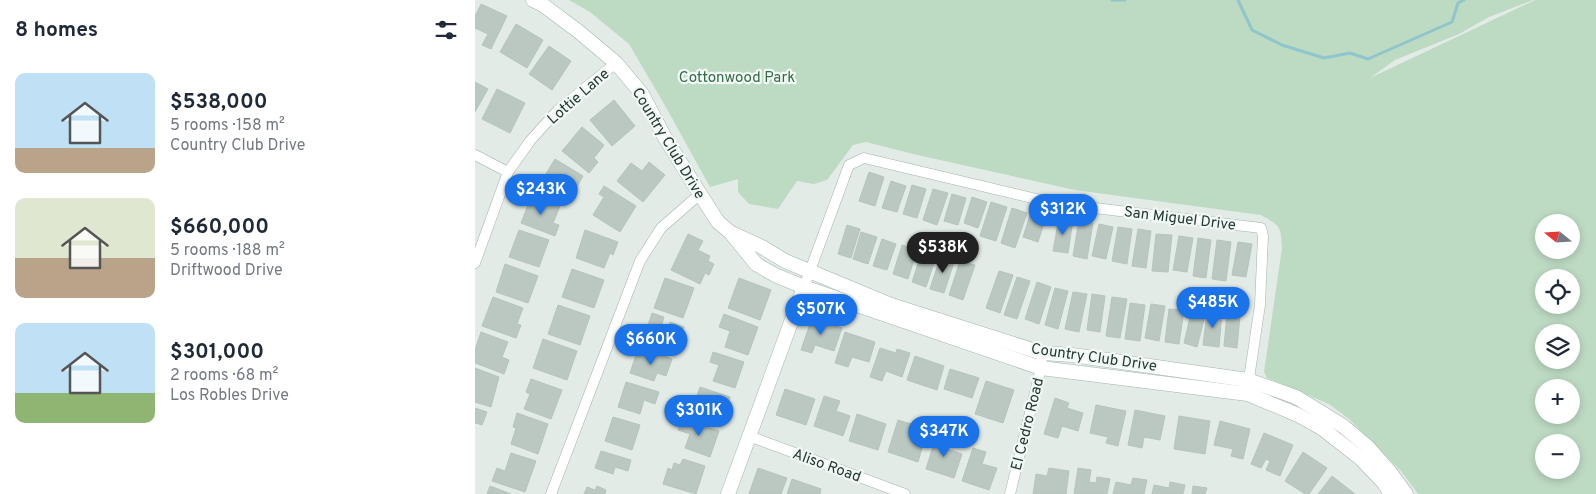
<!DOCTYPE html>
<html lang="en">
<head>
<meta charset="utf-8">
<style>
	:root { --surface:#fff; --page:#f2f2f3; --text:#1f2937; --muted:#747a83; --accent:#1a73e8 }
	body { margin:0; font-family:Overpass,sans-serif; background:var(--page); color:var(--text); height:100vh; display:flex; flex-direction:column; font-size:19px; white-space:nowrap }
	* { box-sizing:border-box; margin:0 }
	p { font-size:16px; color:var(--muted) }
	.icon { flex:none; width:28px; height:28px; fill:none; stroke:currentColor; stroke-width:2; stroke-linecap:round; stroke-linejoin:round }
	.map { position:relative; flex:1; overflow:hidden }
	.side { display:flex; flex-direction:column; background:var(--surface); width:475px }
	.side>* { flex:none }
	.needle { width:32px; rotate:288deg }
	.controls { position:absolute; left:1060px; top:214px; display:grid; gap:10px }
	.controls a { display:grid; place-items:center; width:45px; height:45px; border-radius:50%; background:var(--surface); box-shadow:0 2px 8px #0003; font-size:25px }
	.price { position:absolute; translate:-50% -42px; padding:0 11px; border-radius:18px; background:var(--accent); color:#fff; font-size:16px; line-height:32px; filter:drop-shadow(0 1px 2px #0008) }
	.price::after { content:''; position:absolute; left:50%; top:30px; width:15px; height:11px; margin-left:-8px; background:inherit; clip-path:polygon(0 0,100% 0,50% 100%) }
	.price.on { background:#222; color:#fff }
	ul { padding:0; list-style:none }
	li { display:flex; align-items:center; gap:15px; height:125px; padding:0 15px }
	li span { display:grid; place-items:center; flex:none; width:140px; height:100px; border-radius:10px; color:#555 }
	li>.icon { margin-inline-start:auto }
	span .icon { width:60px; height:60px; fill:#fffc; stroke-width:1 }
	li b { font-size:21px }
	h2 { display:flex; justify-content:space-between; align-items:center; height:60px; padding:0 15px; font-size:21px }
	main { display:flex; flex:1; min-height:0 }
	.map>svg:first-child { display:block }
	.green { fill:#bddac3; fill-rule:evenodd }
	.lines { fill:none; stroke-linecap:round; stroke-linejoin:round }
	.stream { stroke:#8fc6cb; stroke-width:3 }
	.building { fill:#bbc8c2; stroke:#b5c4bd }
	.street-casing { stroke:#a5b2ad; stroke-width:11 }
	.secondary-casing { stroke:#a2b6ad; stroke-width:15 }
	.street { stroke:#fff; stroke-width:10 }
	.secondary { stroke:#fff; stroke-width:14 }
	.labels { text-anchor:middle; stroke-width:4.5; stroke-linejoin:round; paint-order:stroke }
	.park-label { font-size:15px; fill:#326d45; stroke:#f2f8f5 }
	.street-label { font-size:15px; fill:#243a33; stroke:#f2f8f5 }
</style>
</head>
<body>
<main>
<section class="side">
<h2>8 homes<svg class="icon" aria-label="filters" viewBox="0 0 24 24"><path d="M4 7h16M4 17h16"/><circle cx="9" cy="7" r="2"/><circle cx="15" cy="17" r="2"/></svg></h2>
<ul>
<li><span style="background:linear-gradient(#bfe0f5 75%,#b9a48a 0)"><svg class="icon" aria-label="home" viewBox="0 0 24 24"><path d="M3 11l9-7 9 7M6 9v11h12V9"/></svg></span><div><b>$538,000</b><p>5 rooms · 158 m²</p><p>Country Club Drive</p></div></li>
<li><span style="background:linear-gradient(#dfe7d0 60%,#b9a48a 0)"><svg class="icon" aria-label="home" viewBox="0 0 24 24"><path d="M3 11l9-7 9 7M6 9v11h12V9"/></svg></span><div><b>$660,000</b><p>5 rooms · 188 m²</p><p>Driftwood Drive</p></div></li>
<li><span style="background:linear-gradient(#bfe0f5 70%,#8fb573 0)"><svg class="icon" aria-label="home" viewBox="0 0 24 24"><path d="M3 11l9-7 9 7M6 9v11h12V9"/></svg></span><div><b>$301,000</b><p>2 rooms · 68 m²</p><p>Los Robles Drive</p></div></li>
</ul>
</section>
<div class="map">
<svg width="1121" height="494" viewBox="0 0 1121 494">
	<rect width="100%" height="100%" fill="#e2ebe6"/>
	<path class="green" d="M94,0H1058L1014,17L984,34L920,60L895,78L1060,0H1121V494H943L926,471L874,419L854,404L792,378L789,372L807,248C806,226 805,226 786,215L600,190L438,154L391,142L378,145L352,180L339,184L322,181L303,209L274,204L263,192V179L235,187L192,109L154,44L115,12ZM1069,222H1096V250H1069ZM1069,278H1096V305H1069ZM1069,332H1096V360H1069ZM1069,388H1096V415H1069ZM1069,442H1096V470H1069Z"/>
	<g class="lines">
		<g class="stream">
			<path d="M637,0H650"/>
			<path d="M763,0L777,30L807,45L849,58L875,53L893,59L977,22L983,3L989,0"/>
		</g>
	</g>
	<g class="building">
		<path d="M6,4L32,16L16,49L7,45L13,34L0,28V16Z"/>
		<path d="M41,24L68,40L52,68L25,52Z"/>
		<path d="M74,46L96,61L77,90L54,74Z"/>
		<path d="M0,82L13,89L0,112Z"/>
		<path d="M22,89L50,103L35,133L7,119Z"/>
		<path d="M139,100L160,126L137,146L115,120Z"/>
		<path d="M107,127L129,145L119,158L123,162L114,173L87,151Z"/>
		<path d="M80,159L108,176L93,203L64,185Z"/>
		<path d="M174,162L190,175L168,202L142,181L156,163L167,171Z"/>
		<path d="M394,172L409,177L400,206L384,201Z"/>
		<path d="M416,181L431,186L422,212L407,208Z"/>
		<path d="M437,185L451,189L442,218L428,214Z"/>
		<path d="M129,186L161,206L145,232L118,215L129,197L124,194Z"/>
		<path d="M458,189L473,193L462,225L448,220Z"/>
		<path d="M477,194L491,198L483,225L469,221Z"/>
		<path d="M57,195L85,206L78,223L84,225L80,236L46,223Z"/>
		<path d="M497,197L512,202L503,228L489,223Z"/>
		<path d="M516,202L532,207L521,241L505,236Z"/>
		<path d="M537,208L552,213L540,248L526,243Z"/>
		<path d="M556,212L571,217L563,242L548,237Z"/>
		<path d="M584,218L598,220L593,253L578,251Z"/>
		<path d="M604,220L618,223L612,259L598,256Z"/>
		<path d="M624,224L638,227L631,259L617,256Z"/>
		<path d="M372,225L385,229L376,258L363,254Z"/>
		<path d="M643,227L657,229L652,264L637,261Z"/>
		<path d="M663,229L676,231L671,268L657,266Z"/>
		<path d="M44,230L74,240L64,267L34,257Z"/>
		<path d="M110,230L143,242L138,255L135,253L129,268L101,258Z"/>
		<path d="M386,232L402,237L393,264L378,259Z"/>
		<path d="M213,234L228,241L223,250L235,256L233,261L239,264L234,275L230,273L225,284L196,270Z"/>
		<path d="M681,234L697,235L693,272L677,271Z"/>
		<path d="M704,236L718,238L712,272L698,270Z"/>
		<path d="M723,238L736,240L731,278L718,276Z"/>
		<path d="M407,239L421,244L412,270L398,266Z"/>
		<path d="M742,240L756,242L751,281L737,279Z"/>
		<path d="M763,242L777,244L771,277L757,275Z"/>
		<path d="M427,245L442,250L433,279L418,274Z"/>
		<path d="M448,249L462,254L451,287L437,282Z"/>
		<path d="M466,255L480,259L469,293L455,289Z"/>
		<path d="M485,261L500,265L488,300L474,295Z"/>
		<path d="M30,264L63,276L53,303L21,292Z"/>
		<path d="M97,269L129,280L119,308L87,297Z"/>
		<path d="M524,271L538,275L525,313L511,308Z"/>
		<path d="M542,277L555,281L542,319L529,315Z"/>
		<path d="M190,278L219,288L208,318L179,308Z"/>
		<path d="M264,278L296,290L285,320L253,308Z"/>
		<path d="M562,282L576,287L564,324L550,319Z"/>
		<path d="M580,288L593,291L583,329L570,325Z"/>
		<path d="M598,292L612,294L604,332L590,329Z"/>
		<path d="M617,294L630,296L625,332L612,330Z"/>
		<path d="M18,297L48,308L42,324L46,325L41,338L7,326Z"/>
		<path d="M637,297L652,299L645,338L631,336Z"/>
		<path d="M655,303L670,305L665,341L650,339Z"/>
		<path d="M676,304L690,306L684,341L670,338Z"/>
		<path d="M83,305L115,316L105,345L73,334Z"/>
		<path d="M694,309L709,310L704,344L690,342Z"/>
		<path d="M732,312L747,313L744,347L728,345Z"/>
		<path d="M177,313L189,317L186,327L193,329L195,322L209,327L201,352L168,341Z"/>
		<path d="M716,313L730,316L722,347L709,343Z"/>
		<path d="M249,314L283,327L273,355L250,347L255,331L244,327Z"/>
		<path d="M752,314L765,315L762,348L749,346Z"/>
		<path d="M337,318L367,328L359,351L340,345L337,353L326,350Z"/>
		<path d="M6,332L33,342L27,357L34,360L29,374L0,363V350Z"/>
		<path d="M370,332L400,342L394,362L377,357L373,367L360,363Z"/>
		<path d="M68,339L102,351L92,380L58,368Z"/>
		<path d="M405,348L421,353L422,349L435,353L427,377L411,371L407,381L395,377Z"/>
		<path d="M162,352L177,357L178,352L197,359L191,376L182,373L179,381L155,373Z"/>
		<path d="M238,352L269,362L260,388L238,381L244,365L235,362Z"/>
		<path d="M440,356L469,366L462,390L432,380Z"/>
		<path d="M0,368L24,377L16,407L0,402Z"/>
		<path d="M475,369L504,378L497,398L469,389Z"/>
		<path d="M56,379L87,390L76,419L49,409L55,394L51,392Z"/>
		<path d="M511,381L539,390L528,423L500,414Z"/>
		<path d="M151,382L184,392L180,404L169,400L165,414L143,407Z"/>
		<path d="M225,387L255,397L246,424L216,414Z"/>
		<path d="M310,389L340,399L331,425L301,415Z"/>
		<path d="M349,396L365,401L361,411L375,416L368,436L339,426Z"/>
		<path d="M580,398L594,403L592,408L608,413L603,431L587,426L583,438L569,434Z"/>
		<path d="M621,405L651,411L643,446L631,443L633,437L615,433Z"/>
		<path d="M0,408L12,412L7,425L1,423L0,424Z"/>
		<path d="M660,410L690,416L685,440L669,437L667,448L653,445Z"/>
		<path d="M42,413L73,424L63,454L36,444L41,428L38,427Z"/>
		<path d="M382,414L411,424L403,450L374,441Z"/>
		<path d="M704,416L735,421L730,454L699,449Z"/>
		<path d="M138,417L165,425L157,450L130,441Z"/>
		<path d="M207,419L244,431L235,457L210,448L215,434L203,430Z"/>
		<path d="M423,420L436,424L433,435L449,441L443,462L413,452Z"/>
		<path d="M745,421L775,429L768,459L756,456L758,449L739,445Z"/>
		<path d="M789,433L818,445L805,476L791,470L795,461L791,459L786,468L776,464Z"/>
		<path d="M462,434L475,439L472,449L487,454L479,478L451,469Z"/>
		<path d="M498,448L511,452L507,464L522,468L514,490L487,481Z"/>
		<path d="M126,451L156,460L153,471L140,467L138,474L120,468Z"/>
		<path d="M828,452L852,468L834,494H830L810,481Z"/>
		<path d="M36,453L61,461L50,492L17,481L22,468L30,471Z"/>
		<path d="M208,459L230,466L221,494L188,484L193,468L197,470L199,463L205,465Z"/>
		<path d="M283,468L312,478L306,494H274Z"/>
		<path d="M574,468L594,471L591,494H558L561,474L572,476Z"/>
		<path d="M603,468L616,470L614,482L621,483L622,477L635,479L632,494H599Z"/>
		<path d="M857,476L880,494H843Z"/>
		<path d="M658,478L672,480L669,494H638L641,482L656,485Z"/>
		<path d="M317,479L346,489L345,494H312Z"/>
		<path d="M695,482L710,485L708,494H677L679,485L694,488Z"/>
		<path d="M15,486L36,494H12Z"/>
		<path d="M122,486L131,490L130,494H109L112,487L120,490Z"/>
		<path d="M718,486L732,488L730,494H717Z"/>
	</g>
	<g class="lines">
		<defs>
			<g id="street">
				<path d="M0,155L33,172"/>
				<path d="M0,263L33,172L55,141L83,110L141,63"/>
				<path d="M329,287L374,165L389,158L578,203L786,228L788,236L785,305L773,385"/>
				<path d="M274,436L430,494"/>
				<path d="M76,494L165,261L186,228L225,194"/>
				<path d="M535,494L566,368L567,353"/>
			</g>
			<g id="secondary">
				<path d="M58,0L68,5L103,31L141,63L167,94L189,136L225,194L243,222L256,233L281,264L300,275L329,287L566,368L773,394L823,415L848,429L885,458L909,483L916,494"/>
				<path d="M259,234L287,247L310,261L416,305L567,353L597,355L773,380L821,397L868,426L893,447L915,472L931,494"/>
				<path d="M253,494L329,287"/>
			</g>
		</defs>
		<use href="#street" class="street-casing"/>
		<use href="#secondary" class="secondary-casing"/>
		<use href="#street" class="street"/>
		<use href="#secondary" class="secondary"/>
	</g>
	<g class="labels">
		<g class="park-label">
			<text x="262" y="82">Cottonwood Park</text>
		</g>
		<g class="street-label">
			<text transform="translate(103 96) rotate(-41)" y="5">Lottie Lane</text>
			<text transform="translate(194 143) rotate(59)" y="5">Country Club Drive</text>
			<text transform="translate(705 218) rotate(7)" y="5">San Miguel Drive</text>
			<text transform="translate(619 357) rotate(8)" y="5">Country Club Drive</text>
			<text transform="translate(552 424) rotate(-76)" y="5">El Cedro Road</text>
			<text transform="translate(352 465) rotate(20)" y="5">Aliso Road</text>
		</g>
	</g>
</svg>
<div class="controls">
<a><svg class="needle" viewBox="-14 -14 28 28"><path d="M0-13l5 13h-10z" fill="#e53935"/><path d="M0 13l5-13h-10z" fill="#747a83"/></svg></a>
<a><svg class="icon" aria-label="locate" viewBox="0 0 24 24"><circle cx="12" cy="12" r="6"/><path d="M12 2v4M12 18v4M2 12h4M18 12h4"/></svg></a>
<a><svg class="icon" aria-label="layers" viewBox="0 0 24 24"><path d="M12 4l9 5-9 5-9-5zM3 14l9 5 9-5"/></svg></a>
<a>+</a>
<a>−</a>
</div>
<b class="price" style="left:66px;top:216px">$243K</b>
<b class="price" style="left:588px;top:236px">$312K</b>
<b class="price on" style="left:468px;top:274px">$538K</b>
<b class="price" style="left:738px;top:329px">$485K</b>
<b class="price" style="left:346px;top:336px">$507K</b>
<b class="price" style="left:176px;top:366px">$660K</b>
<b class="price" style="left:224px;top:437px">$301K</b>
<b class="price" style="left:469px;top:458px">$347K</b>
</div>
</main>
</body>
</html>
